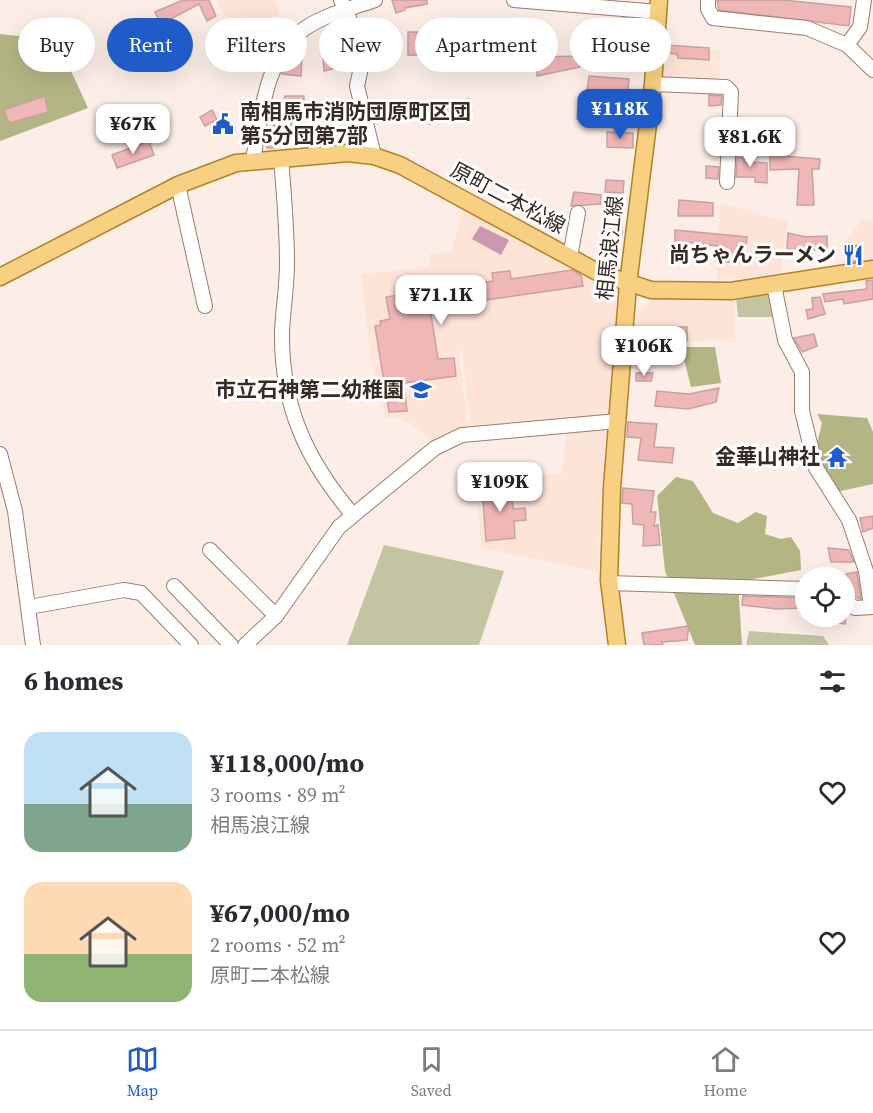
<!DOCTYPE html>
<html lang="en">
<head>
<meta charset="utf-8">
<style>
	:root { --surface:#fff; --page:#f7f7f7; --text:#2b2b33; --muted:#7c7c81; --line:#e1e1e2; --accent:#1f5cc9 }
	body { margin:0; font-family:"Source Serif 4","Noto Sans JP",serif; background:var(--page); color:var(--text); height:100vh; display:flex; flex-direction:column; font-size:22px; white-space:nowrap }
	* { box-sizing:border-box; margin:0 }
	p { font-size:20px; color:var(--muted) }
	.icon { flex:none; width:33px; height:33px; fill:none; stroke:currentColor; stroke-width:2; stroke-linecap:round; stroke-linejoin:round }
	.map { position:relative; height:645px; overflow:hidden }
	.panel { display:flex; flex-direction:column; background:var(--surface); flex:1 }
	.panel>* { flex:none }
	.hud { position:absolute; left:18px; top:18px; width:837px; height:54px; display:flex; gap:12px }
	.tools { position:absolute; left:795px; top:567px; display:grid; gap:12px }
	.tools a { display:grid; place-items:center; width:60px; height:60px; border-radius:50%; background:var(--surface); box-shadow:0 6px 24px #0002; font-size:30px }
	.price { position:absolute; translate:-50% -51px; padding:0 14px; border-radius:12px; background:#fff; color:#222; font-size:20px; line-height:39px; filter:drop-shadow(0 2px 3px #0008) }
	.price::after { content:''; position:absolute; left:50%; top:36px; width:18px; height:14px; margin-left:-9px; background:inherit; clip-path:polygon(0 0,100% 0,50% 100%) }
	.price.on { background:var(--accent); color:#fff }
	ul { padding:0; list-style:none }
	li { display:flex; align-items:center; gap:18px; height:150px; padding:0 24px }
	li span { display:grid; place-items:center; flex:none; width:168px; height:120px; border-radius:18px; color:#555 }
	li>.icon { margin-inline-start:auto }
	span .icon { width:72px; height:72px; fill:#fffc; stroke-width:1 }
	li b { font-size:26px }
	h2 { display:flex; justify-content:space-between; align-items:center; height:72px; padding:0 24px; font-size:26px }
	.pill { padding:0 21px; border-radius:27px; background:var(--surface); box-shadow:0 6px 24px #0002; font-size:21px; line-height:54px }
	.pill.on { background:var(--accent); color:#fff }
	.tab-bar { display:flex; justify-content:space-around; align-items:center; height:84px; border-top:2px solid var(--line); background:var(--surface); font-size:16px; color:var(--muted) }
	.tab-bar a { display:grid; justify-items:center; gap:3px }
	.tab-bar .on { color:var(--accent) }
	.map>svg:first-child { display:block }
	.built { fill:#fee4d7 }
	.green { fill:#c3c4a2 }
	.forest { fill:#b4b585 }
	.water { fill:#ca99af }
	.building { fill:#f0b7b7; stroke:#c7a1a0; stroke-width:1.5 }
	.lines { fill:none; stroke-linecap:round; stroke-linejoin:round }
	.minor-casing { stroke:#9b7d6c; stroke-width:16 }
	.major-casing { stroke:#b1812b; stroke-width:19 }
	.minor { stroke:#fff; stroke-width:14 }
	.major { stroke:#f7d082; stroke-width:16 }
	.labels { text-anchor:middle; stroke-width:6; stroke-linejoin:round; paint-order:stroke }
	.poi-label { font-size:21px; font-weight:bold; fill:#372b24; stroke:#fff; text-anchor:end }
	.street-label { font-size:21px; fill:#372b24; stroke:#fff }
</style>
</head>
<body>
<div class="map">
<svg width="873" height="645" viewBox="0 0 873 645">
	<rect width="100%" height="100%" fill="#fceee7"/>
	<g class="built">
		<path d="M216,0H275L280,14L233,31Z"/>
		<path d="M665,45L720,51L719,84L663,82Z"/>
		<path d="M720,203L788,222L780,276L717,280Z"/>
		<path d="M463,208L613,290L617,298L609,416L471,431L462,351L371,362L361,274L430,267L429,254L451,252Z"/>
		<path d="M862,218L873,222V262L846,268L843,246Z"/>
		<path d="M734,298L735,340L634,343L633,319L653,299Z"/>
		<path d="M459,352L468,430L433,444L426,435L401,417L385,418L373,364Z"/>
		<path d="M606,424L598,572L481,548L477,486L562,473L567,428Z"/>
	</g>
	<g class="green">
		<path d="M770,292L776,317H738L736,296Z"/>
		<path d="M384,545L504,571L479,645H347Z"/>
		<path d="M749,631L823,636L829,645H746Z"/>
	</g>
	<g class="forest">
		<path d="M60,31L62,51L88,108L0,141V34L18,36Z"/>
		<path d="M681,347H715L721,383L691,387Z"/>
		<path d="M817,414L867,418L873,432V484L836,492L815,452L822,423Z"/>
		<path d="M676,477L693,481L713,513L738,523L756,512L767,516L765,534L781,539L791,537L800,551L801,570L738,582L742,645H695L665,571L657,496Z"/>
	</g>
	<path class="water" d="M480,226L509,240L501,255L472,239Z"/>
	<g class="building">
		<path d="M183,0H209L216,16L207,21L199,4L161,24L155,12Z"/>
		<path d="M392,0H427V4L405,8V10L396,13Z"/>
		<path d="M717,0H783L851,7L849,26L719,10Z"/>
		<path d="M623,18L643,20L642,29L624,28Z"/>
		<path d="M276,22L281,31L263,37L258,28Z"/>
		<path d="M408,32H441L443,56L408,55Z"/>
		<path d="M377,39L381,65L371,66L366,40Z"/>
		<path d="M349,42L352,64L324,71L323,58L347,51L344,43Z"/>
		<path d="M623,44L644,46V61L621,59Z"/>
		<path d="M666,45L709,48V60L678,58L677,54L666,53Z"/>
		<path d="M295,56H302L301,76L282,74L287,63H294Z"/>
		<path d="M580,56V67L537,76V57Z"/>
		<path d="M589,76L629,79L628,91L587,90Z"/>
		<path d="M709,95L722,96L721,105L709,106Z"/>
		<path d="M45,96L48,112L9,123L4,110Z"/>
		<path d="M285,96H304V105L290,108L293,130L275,136V148H267L266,134L274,125H278Z"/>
		<path d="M469,99L472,111L429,124L426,105Z"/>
		<path d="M578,107L597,108V120L577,119Z"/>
		<rect x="618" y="107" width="15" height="10"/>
		<path d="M212,110L217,120L205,126L200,117Z"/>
		<path d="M707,126L720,127V141L706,138Z"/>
		<path d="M607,132L633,133V148L607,147Z"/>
		<path d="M149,141L154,155L117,168L112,155Z"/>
		<path d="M738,144L745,145L744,162L767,163V183L755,182V177H736Z"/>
		<path d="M770,155L820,159L819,169H812L814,205H797L799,169L770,170Z"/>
		<path d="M706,166L719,167L718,179L706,178Z"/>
		<path d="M606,180L624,181L623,193L605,192Z"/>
		<path d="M574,192L601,195V204L571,206Z"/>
		<path d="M679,200L713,203V216H678Z"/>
		<path d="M603,224L622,227V237L601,235Z"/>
		<path d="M675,230L747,237L746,246L737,245L736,250L745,252L744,263L716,261L718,246L675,241Z"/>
		<path d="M788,233L806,237L827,236V250L787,249Z"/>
		<path d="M856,245L859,261L849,262L846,247Z"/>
		<path d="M572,270L581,275L583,286L430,308L438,359L454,358L456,376L404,383L407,411L389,412L375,326L381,325L380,321L390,319L386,297L430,290L428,282L445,279L446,288L493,281L492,273L510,271L511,279Z"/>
		<path d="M873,280V299L844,304L843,299L825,302L823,294L867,289L866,281Z"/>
		<path d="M820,297L825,314L808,319L806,310L813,309L812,298Z"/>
		<path d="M655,327H687V340L676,341L677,358L644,359V349L655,348Z"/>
		<path d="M814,334L817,346L802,352L794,338Z"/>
		<path d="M636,373H653L651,381H636Z"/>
		<path d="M719,388L716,402L688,409L655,406L657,391L689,394Z"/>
		<path d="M628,422L657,424L654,447L674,448L672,463L638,460L641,438L627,437Z"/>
		<path d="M511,485L513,509L525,508L526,520L514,521L515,538L486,541L482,487Z"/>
		<path d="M623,488L654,491L651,512H656L654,526L658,525L660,545L643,546L644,525L633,524L632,504L622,503Z"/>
		<path d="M873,516V528L863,532L860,518Z"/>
		<path d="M828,548L849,550L854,562H831Z"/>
		<path d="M857,572V573L861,599L853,596L852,590H848L846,574Z"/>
		<path d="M743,596L806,598V606L804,608L776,609L742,605Z"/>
		<path d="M824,616H846L845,624L824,620Z"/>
		<path d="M689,626L687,640L662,642L663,645H644L642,633Z"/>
	</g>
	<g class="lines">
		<defs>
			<g id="minor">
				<path d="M341,0L356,34L362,63L357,86L374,156"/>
				<path d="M514,0L659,12"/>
				<path d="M708,0V9L713,18L807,28L847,45L860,27L864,0"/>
				<path d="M847,45L873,70"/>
				<path d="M653,84L726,87L731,92L727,182"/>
				<path d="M281,159C284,193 287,228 287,264C287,286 283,309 282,332C281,405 306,460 353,515"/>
				<path d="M253,160C261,116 265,54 307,27C327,14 353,8 375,0"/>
				<path d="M178,185L205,306"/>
				<path d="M570,257L578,213"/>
				<path d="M774,285L785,340L802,372V411L816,468L849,520L866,571L871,607"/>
				<path d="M0,454L15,511L33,645"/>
				<path d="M210,550L276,616"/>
				<path d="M609,583L806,589"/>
				<path d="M174,586L231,645"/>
				<path d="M844,601L855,608L873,607"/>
				<path d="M29,607L124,590L141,593L191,645"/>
				<path d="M245,645L276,616L339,527L435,448L462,435L618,421"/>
			</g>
			<g id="major">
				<path d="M0,277L178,185L236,163L348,153L374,156L400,165L599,273L651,290L731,291L873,269"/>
				<path d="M617,645L609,580L612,488L628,284L653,84L659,0"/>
			</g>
		</defs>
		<use href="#minor" class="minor-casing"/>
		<use href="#major" class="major-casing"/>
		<use href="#minor" class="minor"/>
		<use href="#major" class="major"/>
	</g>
	<defs>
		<symbol id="civic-bare" viewBox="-9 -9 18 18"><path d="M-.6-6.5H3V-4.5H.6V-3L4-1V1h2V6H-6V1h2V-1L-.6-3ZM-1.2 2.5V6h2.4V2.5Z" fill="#1f5cc9" stroke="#fff" stroke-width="2.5" paint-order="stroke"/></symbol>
		<symbol id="restaurant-bare" viewBox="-9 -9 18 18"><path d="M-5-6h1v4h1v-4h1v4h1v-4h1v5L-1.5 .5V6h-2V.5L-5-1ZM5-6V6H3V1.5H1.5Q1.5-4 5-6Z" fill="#1f5cc9" stroke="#fff" stroke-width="2.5" paint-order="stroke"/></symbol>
		<symbol id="school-bare" viewBox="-9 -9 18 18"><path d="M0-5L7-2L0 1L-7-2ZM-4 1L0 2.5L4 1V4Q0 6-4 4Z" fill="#1f5cc9" stroke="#fff" stroke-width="2.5" paint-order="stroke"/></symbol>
		<symbol id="temple-bare" viewBox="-9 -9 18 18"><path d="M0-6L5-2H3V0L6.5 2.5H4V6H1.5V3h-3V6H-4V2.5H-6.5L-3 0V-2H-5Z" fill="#1f5cc9" stroke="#fff" stroke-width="2.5" paint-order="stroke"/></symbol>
	</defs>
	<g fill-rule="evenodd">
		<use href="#civic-bare" x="208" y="109" width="30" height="30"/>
		<use href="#restaurant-bare" x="838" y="240" width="30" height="30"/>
		<use href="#school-bare" x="406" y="375" width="30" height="30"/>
		<use href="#temple-bare" x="822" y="442" width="30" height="30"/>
	</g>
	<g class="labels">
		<g class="poi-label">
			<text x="240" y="119" text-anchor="start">南相馬市消防団原町区団<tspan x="240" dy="24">第5分団第7部</tspan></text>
			<text x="836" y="262">尚ちゃんラーメン</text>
			<text x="404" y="397">市立石神第二幼稚園</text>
			<text x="820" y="464">金華山神社</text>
		</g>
		<g class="street-label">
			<text transform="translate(508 198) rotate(28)" y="7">原町二本松線</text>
			<text transform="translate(610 248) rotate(-84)" y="7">相馬浪江線</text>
		</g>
	</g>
</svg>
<div class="tools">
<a><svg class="icon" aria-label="locate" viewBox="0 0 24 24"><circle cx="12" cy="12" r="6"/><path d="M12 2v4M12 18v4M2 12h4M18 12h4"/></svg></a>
</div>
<b class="price on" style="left:620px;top:140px">¥118K</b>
<b class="price" style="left:133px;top:155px">¥67K</b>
<b class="price" style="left:750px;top:168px">¥81.6K</b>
<b class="price" style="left:441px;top:326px">¥71.1K</b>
<b class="price" style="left:644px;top:377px">¥106K</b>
<b class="price" style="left:500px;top:513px">¥109K</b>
<div class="hud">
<a class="pill">Buy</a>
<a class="pill on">Rent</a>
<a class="pill">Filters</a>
<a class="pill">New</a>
<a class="pill">Apartment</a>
<a class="pill">House</a>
</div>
</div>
<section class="panel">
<h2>6 homes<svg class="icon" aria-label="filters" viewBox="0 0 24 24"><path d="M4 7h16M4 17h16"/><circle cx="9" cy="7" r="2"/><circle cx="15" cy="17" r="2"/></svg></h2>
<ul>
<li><span style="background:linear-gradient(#bfe0f5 60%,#7fa58c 0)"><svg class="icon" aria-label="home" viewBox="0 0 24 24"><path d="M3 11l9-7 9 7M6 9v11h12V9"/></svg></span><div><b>¥118,000/mo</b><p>3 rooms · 89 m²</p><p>相馬浪江線</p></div><svg class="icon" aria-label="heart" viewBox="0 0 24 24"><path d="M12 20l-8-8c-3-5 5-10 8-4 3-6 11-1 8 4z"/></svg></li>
<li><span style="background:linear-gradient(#ffd9b3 60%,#8fb573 0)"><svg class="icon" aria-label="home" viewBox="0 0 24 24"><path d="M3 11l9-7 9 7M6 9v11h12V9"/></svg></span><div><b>¥67,000/mo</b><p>2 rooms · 52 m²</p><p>原町二本松線</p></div><svg class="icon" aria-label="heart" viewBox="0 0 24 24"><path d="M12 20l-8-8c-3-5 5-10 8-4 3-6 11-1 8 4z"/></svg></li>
</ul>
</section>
<nav class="tab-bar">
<a class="on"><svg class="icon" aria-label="map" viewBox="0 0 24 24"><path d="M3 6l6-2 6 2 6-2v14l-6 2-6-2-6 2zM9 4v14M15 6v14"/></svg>Map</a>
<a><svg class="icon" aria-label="saved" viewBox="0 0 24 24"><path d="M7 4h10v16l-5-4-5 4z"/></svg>Saved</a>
<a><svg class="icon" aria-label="home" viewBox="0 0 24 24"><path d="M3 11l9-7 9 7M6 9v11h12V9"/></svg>Home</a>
</nav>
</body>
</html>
